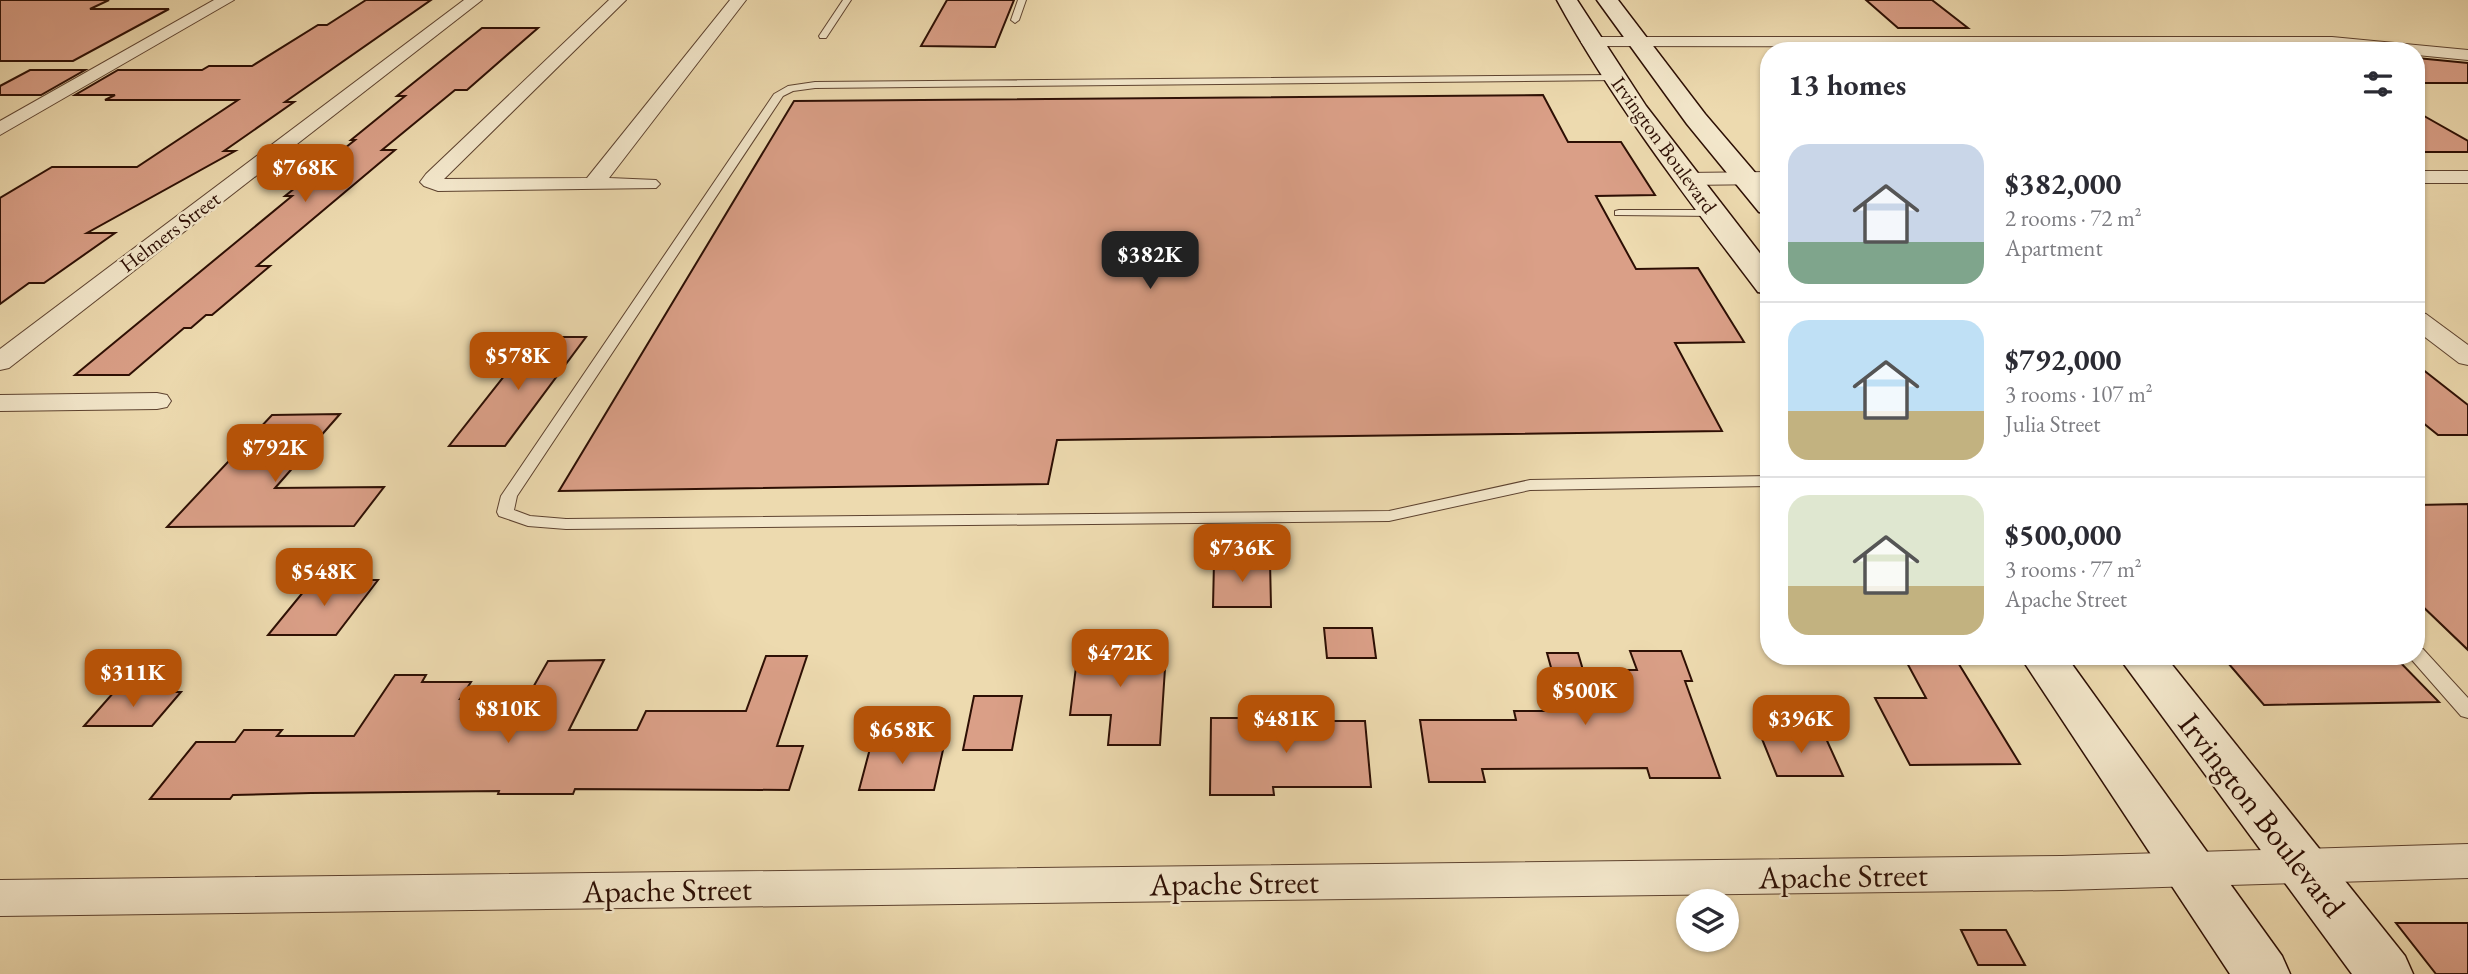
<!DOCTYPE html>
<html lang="en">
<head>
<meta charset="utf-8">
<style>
	:root { --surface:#fff; --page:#f2f2f3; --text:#2b2b33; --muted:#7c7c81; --line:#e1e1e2; --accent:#b45309 }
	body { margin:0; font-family:"EB Garamond",serif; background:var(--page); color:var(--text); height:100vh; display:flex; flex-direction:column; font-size:26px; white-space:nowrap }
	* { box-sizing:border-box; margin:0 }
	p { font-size:23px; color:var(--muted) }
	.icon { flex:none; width:38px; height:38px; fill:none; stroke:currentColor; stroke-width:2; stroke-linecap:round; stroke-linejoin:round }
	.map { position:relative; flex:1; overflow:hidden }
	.drawer { position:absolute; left:1760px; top:42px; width:665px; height:623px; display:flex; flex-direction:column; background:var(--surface); border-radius:28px; box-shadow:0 2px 5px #0004 }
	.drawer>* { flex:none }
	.tools { position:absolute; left:1676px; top:889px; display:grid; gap:14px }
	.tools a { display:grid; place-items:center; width:63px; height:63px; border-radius:50%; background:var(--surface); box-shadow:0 2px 5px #0004; font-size:35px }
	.price { position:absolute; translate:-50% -60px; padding:0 16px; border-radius:14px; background:var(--accent); color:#fff; font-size:23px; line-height:46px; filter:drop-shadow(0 2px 4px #0008) }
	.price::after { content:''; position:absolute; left:50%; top:42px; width:21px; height:16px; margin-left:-10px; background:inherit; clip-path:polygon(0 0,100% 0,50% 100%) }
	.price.current { background:#222; color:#fff }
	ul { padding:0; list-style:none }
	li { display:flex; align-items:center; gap:21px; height:175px; padding:0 28px }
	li+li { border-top:2px solid var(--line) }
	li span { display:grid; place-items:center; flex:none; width:196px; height:140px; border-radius:21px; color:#555 }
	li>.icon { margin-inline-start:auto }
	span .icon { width:84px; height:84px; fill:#fffc; stroke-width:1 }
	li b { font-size:30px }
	h2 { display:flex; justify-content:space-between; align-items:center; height:84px; padding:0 28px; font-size:30px }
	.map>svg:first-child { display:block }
	.building { fill:#da9f87; stroke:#2d0f04; stroke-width:2 }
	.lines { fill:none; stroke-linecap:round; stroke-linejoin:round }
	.service-casing { stroke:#5d422f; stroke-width:2 }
	.minor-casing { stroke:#5d422f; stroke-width:2 }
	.secondary-casing { stroke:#2d0f04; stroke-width:3 }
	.service { fill:#f3e7cb; fill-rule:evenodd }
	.minor { fill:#f3e7cb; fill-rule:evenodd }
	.secondary { fill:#f3e7cb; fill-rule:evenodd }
	.labels { text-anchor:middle; stroke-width:5; stroke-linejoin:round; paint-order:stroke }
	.far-street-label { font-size:21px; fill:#2d0f04; stroke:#f3e7cb }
	.near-street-label { font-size:32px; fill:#2d0f04; stroke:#f3e7cb }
</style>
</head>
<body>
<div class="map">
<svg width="2468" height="974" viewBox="0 0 2468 974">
	<rect width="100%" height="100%" fill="#eddaaf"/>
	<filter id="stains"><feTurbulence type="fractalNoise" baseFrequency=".00286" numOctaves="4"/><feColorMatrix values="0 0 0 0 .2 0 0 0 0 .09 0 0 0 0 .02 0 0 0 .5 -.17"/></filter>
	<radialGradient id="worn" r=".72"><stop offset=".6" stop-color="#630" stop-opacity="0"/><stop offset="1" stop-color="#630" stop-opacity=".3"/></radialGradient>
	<g class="building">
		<path d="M0,0H109L90,9H169L73,61H0Z"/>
		<path d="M366,0H431L285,102H294L224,151H235L87,233H115L44,283H29L0,304V198L52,167H137L238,100H105L115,95H75L118,70H202L209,66H252L318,25H327Z"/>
		<path d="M947,0H1014L995,47L921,46Z"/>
		<path d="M1866,0H1932L1968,28H1898Z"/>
		<path d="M482,28H538L467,90H455L382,150H395L257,266H270L212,315H206L191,328H184L129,375H75L292,196H285L355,140H351L405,96H397Z"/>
		<path d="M2417,58L2468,63V83H2417Z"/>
		<path d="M30,70H85L41,95H0V86Z"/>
		<path d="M1543,95L1568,142H1621L1655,195L1596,196L1636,269L1698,268L1744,342L1675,343L1722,431L1057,440L1048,484L559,491L794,101Z"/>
		<path d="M2417,112L2468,141V152H2417Z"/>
		<path d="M535,337H586L505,446H449Z"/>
		<path d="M2417,365L2468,405V435H2438L2417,418Z"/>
		<path d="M340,414L275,488L384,487L354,526L167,527L272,415Z"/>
		<path d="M2468,504V650L2417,601V505Z"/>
		<path d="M1214,561H1270L1271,607H1213Z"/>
		<path d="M313,580H378L336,635H268Z"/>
		<path d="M1324,628H1372L1376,658H1327Z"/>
		<path d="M1080,635H1127L1125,653H1166L1160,745H1108L1111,715H1070Z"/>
		<path d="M1630,651H1681L1692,681H1685L1720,778H1650L1647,768L1482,769L1485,782H1429L1420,720H1516L1514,711H1563L1547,653H1578L1583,670H1637Z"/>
		<path d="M766,656H807L777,746H803L789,790L575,789L573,794H498L499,791L311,793L233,795L230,799H150L196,742H235L244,730H282L277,736H354L395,675H426L422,682H471L460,699L527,698L548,661L604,660L569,730H637L646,711H746Z"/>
		<path d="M2222,656H2394L2439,702L2264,705Z"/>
		<path d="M1906,661H1957L2020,764L1910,765L1875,698H1926Z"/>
		<path d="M114,692H181L152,726H84Z"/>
		<path d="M974,696H1022L1012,750H963Z"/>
		<path d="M1211,718H1271V721H1365L1371,787H1273L1274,795H1210Z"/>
		<path d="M1760,734H1824L1843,776H1777Z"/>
		<path d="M872,741H945L934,790H859Z"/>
		<path d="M2396,923H2468V974H2436Z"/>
		<path d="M1961,930H2006L2025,965H1978Z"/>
	</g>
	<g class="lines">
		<defs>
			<g id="service">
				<path d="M843,0H851L826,38H820L819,36Z"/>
				<path d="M1018,0H1026L1019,20L1015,23L1011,20Z"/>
				<path d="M1614,75L1617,76V80L815,88L793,91L783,96L517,496L514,510L530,516L566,519L1389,511L1530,480L1769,476V486L1530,490L1389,521L566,529L528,526L499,516L497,512L501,496L774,94L788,86L815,82Z"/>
				<path d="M1619,210H1714L1720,213L1714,216L1615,215V211Z"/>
				<path d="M2417,648L2423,649L2468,698V718L2461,716L2411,659L2409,656H2417Z"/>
			</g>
			<g id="minor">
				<path d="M214,0H234L0,135V121Z"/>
				<path d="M464,0H482L9,368L0,370V349Z"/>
				<path d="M609,0H626L444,179L587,178L730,0H746L609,178L656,180L660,184L656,188L438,191L424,186L420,182L426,174Z"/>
				<path d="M1590,37H2332L2468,50V60L2417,55V51L2332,47L1584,46L1581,42L1584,38Z"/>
				<rect x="2417" y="171" width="51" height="12"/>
				<path d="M1769,172V184L1686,185L1679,183L1676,179L1679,175L1686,173Z"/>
				<path d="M2417,312L2426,314L2468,345V365L2459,363L2417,331Z"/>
				<path d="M157,393L167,395L171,401L167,407L157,409L0,411V395Z"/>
				<path d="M2468,844V878L2062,890L0,916V880L2062,856Z"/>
			</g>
			<g id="secondary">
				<path d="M1557,0H1577L1646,106L1769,265V294L1758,292C1686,197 1614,104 1557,0Z"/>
				<path d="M1597,0H1618L1705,114L1769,189V214L1759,212L1687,124Z"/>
				<path d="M2020,656H2066L2282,956L2290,974H2230Z"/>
				<path d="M2118,656H2165L2405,956L2413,974H2352Z"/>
			</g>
		</defs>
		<use href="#service" class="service-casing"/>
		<use href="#minor" class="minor-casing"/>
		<use href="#secondary" class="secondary-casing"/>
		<use href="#service" class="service"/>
		<use href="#minor" class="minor"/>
		<use href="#secondary" class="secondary"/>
	</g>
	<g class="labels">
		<g class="far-street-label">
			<text transform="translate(1664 145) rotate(54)" y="7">Irvington Boulevard</text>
			<text transform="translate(170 232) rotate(-37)" y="7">Helmers Street</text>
		</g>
		<g class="near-street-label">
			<text transform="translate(2262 815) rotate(52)" y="11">Irvington Boulevard</text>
			<text transform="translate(1843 876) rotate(-1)" y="11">Apache Street</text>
			<text transform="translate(1234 883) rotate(-1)" y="11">Apache Street</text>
			<text transform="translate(667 890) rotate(-1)" y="11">Apache Street</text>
		</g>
	</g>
	<rect width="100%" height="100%" filter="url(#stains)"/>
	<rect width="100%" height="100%" fill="url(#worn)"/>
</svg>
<div class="tools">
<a><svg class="icon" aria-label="layers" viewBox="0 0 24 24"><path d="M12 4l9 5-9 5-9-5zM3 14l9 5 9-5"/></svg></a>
</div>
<b class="price" style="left:305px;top:204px">$768K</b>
<b class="price current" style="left:1150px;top:291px">$382K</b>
<b class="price" style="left:518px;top:392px">$578K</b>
<b class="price" style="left:275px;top:484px">$792K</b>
<b class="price" style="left:1242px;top:584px">$736K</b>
<b class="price" style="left:324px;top:608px">$548K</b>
<b class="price" style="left:1120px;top:689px">$472K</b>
<b class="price" style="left:133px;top:709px">$311K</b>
<b class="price" style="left:1585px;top:727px">$500K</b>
<b class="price" style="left:508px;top:745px">$810K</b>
<b class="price" style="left:1286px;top:755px">$481K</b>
<b class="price" style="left:1801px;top:755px">$396K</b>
<b class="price" style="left:902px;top:766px">$658K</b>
<section class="drawer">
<h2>13 homes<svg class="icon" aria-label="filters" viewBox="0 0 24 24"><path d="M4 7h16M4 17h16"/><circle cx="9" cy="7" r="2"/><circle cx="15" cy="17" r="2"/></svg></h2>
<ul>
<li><span style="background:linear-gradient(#c9d6e8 70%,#7fa58c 0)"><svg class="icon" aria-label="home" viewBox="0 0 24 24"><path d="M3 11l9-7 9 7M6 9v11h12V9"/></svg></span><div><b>$382,000</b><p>2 rooms · 72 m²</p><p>Apartment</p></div></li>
<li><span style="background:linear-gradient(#bfe0f5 65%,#c2b280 0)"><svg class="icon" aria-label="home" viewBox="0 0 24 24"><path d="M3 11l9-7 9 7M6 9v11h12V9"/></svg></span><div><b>$792,000</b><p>3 rooms · 107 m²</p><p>Julia Street</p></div></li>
<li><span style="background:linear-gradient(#dfe7d0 65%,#c2b280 0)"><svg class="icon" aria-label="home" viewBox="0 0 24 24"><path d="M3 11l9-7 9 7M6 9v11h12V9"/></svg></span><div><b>$500,000</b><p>3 rooms · 77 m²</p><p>Apache Street</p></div></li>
</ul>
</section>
</div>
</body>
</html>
